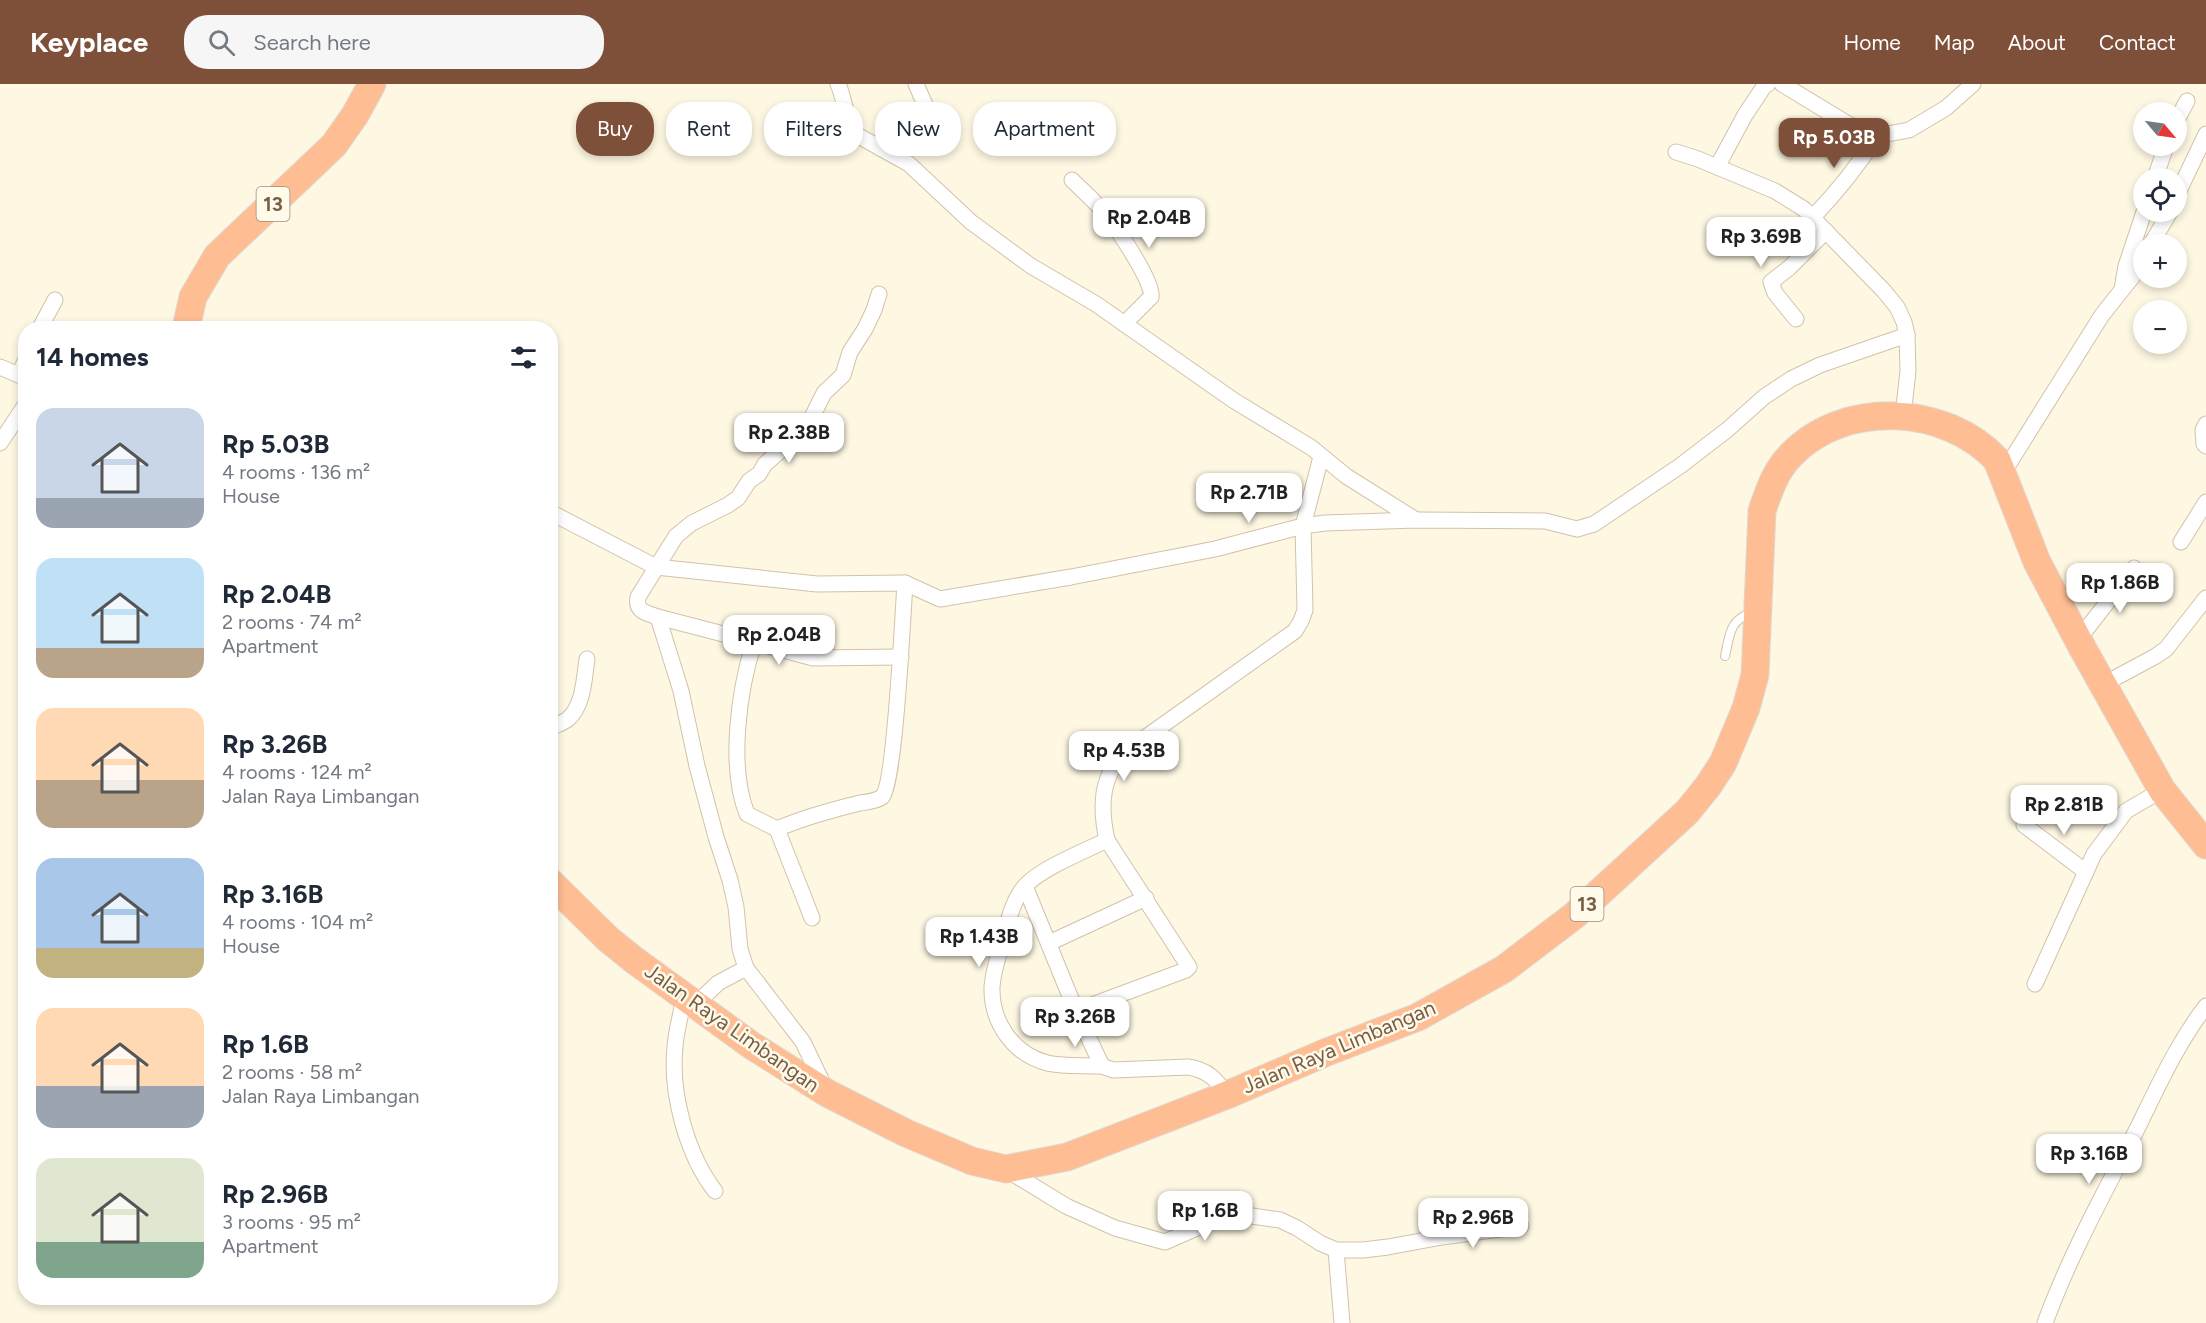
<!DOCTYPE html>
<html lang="en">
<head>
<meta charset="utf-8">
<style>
	:root { --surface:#fff; --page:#f6f6f7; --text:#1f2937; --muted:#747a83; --accent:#7e4f39 }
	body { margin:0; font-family:Figtree,sans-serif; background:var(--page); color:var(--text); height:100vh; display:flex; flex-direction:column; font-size:22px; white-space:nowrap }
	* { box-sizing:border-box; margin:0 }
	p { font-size:20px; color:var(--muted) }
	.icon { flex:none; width:33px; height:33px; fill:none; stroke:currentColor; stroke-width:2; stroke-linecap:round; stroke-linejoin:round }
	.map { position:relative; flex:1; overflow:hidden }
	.side { position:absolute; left:18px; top:237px; width:540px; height:984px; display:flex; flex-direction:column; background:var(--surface); border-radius:24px; box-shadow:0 3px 9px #0003 }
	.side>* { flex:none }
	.hud { position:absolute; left:576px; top:18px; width:570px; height:54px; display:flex; gap:12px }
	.needle { width:39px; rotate:119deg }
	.fabs { position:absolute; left:2133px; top:18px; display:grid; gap:12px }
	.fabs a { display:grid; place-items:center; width:54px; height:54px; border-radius:50%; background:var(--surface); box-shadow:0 3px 9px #0003; font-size:30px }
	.price { position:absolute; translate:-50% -51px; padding:0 14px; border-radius:12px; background:#fff; color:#222; font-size:20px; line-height:39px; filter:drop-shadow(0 2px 3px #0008) }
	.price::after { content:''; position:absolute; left:50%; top:36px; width:18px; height:14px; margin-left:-9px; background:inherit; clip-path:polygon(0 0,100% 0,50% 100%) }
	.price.selected { background:var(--accent); color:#fff }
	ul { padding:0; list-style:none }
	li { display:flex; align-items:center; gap:18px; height:150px; padding:0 18px }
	li span { display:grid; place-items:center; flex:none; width:168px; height:120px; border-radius:18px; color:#555 }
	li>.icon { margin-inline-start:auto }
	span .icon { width:72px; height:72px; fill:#fffc; stroke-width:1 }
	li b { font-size:26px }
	h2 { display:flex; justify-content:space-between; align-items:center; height:72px; padding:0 18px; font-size:26px }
	.tag { padding:0 21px; border-radius:24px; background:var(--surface); box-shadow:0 3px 9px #0003; font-size:21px; line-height:54px }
	.tag.selected { background:var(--accent); color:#fff }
	header { display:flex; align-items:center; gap:36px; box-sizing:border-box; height:84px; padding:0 30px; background:var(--accent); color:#fff }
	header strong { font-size:28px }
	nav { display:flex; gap:33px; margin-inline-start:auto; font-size:21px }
	.search { width:420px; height:54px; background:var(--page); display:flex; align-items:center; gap:15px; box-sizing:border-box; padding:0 21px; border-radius:24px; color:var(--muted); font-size:22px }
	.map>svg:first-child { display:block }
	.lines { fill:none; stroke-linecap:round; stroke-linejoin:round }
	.lane-casing { stroke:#d2c2aa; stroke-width:10 }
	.street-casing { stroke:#d2c2aa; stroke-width:17 }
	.highway-casing { stroke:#dfd9d3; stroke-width:29 }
	.lane { stroke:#fff; stroke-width:8 }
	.street { stroke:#fff; stroke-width:15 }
	.highway { stroke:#febd93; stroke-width:27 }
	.labels { text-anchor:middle; stroke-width:5; stroke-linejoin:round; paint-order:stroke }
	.shield { fill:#fffaea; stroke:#a08e77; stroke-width:1.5 }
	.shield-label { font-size:20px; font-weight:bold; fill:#785f46 }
	.street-label { font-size:21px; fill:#785f46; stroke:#fffaea }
</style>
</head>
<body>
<header>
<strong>Keyplace</strong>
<div class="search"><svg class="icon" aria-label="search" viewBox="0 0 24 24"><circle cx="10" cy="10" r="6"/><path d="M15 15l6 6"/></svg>Search here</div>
<nav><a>Home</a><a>Map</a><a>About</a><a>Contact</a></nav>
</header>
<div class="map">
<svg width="2206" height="1239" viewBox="0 0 2206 1239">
	<rect width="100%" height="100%" fill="#fef7e2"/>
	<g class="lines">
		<defs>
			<path id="lane" d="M1725,572C1730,550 1729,537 1752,528"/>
			<g id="street">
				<path d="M838,0C845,15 846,40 857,51L909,80L971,138L1031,182L1096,220L1233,316L1312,364L1346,392L1416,436"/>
				<path d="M1782,0L1848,40L1877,52L1909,46L1946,24L1973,0"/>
				<path d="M2176,38L2187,17"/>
				<path d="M880,64L925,32L926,23L916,0"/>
				<path d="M1676,68L1698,75L1775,107L1804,125L1884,207L1897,223L1904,238L1907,251L1908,287L1903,332"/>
				<path d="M1717,83L1745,31L1765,1L1768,0"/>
				<path d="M2155,94L2166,62"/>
				<path d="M1072,96C1084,108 1097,119 1108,133C1117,145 1155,200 1151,213L1124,240"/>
				<path d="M2176,113L2206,50"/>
				<path d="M1813,133C1837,108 1858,82 1877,52"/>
				<path d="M2151,160L2170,128"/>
				<path d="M2122,205L2126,182L2144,128"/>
				<path d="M1796,235L1775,209L1771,198L1789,184L1826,147"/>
				<path d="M40,244L55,216"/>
				<path d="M0,283L26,294"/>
				<path d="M19,291L26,275"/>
				<path d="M2206,340L2203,346L2204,360L2206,362"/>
				<path d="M0,359L26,320"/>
				<path d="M2003,389L2102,231L2137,187L2144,175"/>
				<path d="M550,428L656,483L817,500L905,499L940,515L1071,493L1215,465L1303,442L1325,439L1416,436L1545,437L1577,445L1594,440L1680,382L1727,346L1764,313L1791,295L1820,281L1907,251"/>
				<path d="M2181,458L2206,418"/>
				<path d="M658,533C647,529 635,528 638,513L676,452L692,439L728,421L738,414L749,397L759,390L765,380L781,366L796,359L803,351L824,309L843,291L850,268L865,245L874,226L879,210"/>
				<path d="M2078,556L2134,484"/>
				<path d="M754,558L813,574L901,573"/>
				<path d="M2102,601L2156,572L2166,565L2206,514"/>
				<path d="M550,644C556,641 563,639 568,635C584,621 584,594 587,575"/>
				<path d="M2024,741L2086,788"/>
				<path d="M777,745C805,733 831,726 860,719C867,718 877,717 882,713C895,700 903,528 905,499"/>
				<path d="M1025,802L1076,927L1102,982L1113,986L1188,983C1208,986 1216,995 1227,1011"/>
				<path d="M812,834L777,745L747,730C728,682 739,606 754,558L658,533L681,607L697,682L716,753L730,796L736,823L740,865L746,884L803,958L825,1004"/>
				<path d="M1049,859L1146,814"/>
				<path d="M2035,900L2094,770L2126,727L2162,706"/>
				<path d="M684,914C681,930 676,947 675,963C670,1009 687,1071 715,1107"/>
				<path d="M695,921L718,899L746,884"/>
				<path d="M1076,927L1186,886L1189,883L1107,756C1100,724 1100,693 1125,668L1295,547L1301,537L1305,526L1303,442L1321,373"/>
				<path d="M1102,982C1084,981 1064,983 1047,979C1013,970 991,938 992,903C993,888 998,873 1002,859C1008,839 1012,815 1027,800C1044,783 1085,767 1107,756"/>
				<path d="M1007,1086L1066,1122L1115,1144L1165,1158L1215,1136L1245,1131L1280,1136L1297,1144L1320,1159L1336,1166H1363L1388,1163L1442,1153L1521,1142"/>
				<path d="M1336,1166L1342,1239"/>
				<path d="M2045,1239C2069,1173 2103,1111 2135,1049C2157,1005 2176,961 2206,922"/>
			</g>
			<g id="highway">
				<path d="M186,244L193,213L217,172L334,61L355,31L372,0"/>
				<path d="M550,798L608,855L634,876L751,961L827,1009L906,1049L972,1077L1006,1085L1067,1073L1227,1011L1327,968L1418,933L1504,885L1575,831L1687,728L1708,702L1723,679L1746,624L1755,591L1762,427C1769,406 1776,386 1791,371C1845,315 1946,321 1997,376L2037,478L2083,565L2162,706L2206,761"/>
			</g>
		</defs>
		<use href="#lane" class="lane-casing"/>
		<use href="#street" class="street-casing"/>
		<use href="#highway" class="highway-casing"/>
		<use href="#lane" class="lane"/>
		<use href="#street" class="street"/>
		<use href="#highway" class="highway"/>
	</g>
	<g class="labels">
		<g class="shield">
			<rect x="256.5" y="103" width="33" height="34" rx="4.5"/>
			<rect x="1570.5" y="803" width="33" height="34" rx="4.5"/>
		</g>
		<g class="shield-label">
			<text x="273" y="127">13</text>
			<text x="1587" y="827">13</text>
		</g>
		<g class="street-label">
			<text transform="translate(732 944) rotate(35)" y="7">Jalan Raya Limbangan</text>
			<text transform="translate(1339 963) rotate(-23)" y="7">Jalan Raya Limbangan</text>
		</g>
	</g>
</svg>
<div class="fabs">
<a><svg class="needle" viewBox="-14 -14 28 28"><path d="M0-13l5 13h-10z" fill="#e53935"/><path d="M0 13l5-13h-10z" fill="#747a83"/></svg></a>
<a><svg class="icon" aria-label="locate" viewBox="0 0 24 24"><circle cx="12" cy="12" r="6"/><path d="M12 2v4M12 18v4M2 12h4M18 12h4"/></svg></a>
<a>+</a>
<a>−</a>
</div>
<b class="price selected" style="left:1834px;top:85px">Rp 5.03B</b>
<b class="price" style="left:1149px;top:165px">Rp 2.04B</b>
<b class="price" style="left:1761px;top:184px">Rp 3.69B</b>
<b class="price" style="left:789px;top:380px">Rp 2.38B</b>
<b class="price" style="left:1249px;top:440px">Rp 2.71B</b>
<b class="price" style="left:2120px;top:530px">Rp 1.86B</b>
<b class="price" style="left:779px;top:582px">Rp 2.04B</b>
<b class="price" style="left:1124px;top:698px">Rp 4.53B</b>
<b class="price" style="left:2064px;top:752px">Rp 2.81B</b>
<b class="price" style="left:979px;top:884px">Rp 1.43B</b>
<b class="price" style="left:1075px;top:964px">Rp 3.26B</b>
<b class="price" style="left:2089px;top:1101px">Rp 3.16B</b>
<b class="price" style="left:1205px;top:1158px">Rp 1.6B</b>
<b class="price" style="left:1473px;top:1165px">Rp 2.96B</b>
<div class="hud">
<a class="tag selected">Buy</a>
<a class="tag">Rent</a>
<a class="tag">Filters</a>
<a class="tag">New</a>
<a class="tag">Apartment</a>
</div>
<section class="side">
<h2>14 homes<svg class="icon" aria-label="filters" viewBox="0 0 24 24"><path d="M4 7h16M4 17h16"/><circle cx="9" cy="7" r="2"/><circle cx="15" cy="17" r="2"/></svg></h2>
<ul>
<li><span style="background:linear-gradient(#c9d6e8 75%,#9aa5b1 0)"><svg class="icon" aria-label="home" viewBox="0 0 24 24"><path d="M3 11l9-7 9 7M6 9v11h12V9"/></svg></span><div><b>Rp 5.03B</b><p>4 rooms · 136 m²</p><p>House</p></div></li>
<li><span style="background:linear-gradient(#bfe0f5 75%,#b9a48a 0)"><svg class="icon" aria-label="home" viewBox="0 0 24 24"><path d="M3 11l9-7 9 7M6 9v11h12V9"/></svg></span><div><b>Rp 2.04B</b><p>2 rooms · 74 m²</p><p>Apartment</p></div></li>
<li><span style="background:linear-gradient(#ffd9b3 60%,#b9a48a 0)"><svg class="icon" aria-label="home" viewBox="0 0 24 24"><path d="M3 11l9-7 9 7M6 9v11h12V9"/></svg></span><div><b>Rp 3.26B</b><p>4 rooms · 124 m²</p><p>Jalan Raya Limbangan</p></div></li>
<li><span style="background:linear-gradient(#a9c7e8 75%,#c2b280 0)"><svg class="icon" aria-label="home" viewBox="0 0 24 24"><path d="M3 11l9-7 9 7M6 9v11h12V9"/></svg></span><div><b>Rp 3.16B</b><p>4 rooms · 104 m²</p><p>House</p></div></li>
<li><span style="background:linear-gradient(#ffd9b3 65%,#9aa5b1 0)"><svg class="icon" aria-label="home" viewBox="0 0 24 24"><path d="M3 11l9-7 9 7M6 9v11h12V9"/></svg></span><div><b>Rp 1.6B</b><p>2 rooms · 58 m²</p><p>Jalan Raya Limbangan</p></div></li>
<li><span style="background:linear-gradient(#dfe7d0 70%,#7fa58c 0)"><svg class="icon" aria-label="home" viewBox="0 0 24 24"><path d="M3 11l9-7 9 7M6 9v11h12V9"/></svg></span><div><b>Rp 2.96B</b><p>3 rooms · 95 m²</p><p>Apartment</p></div></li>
</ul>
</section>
</div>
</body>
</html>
